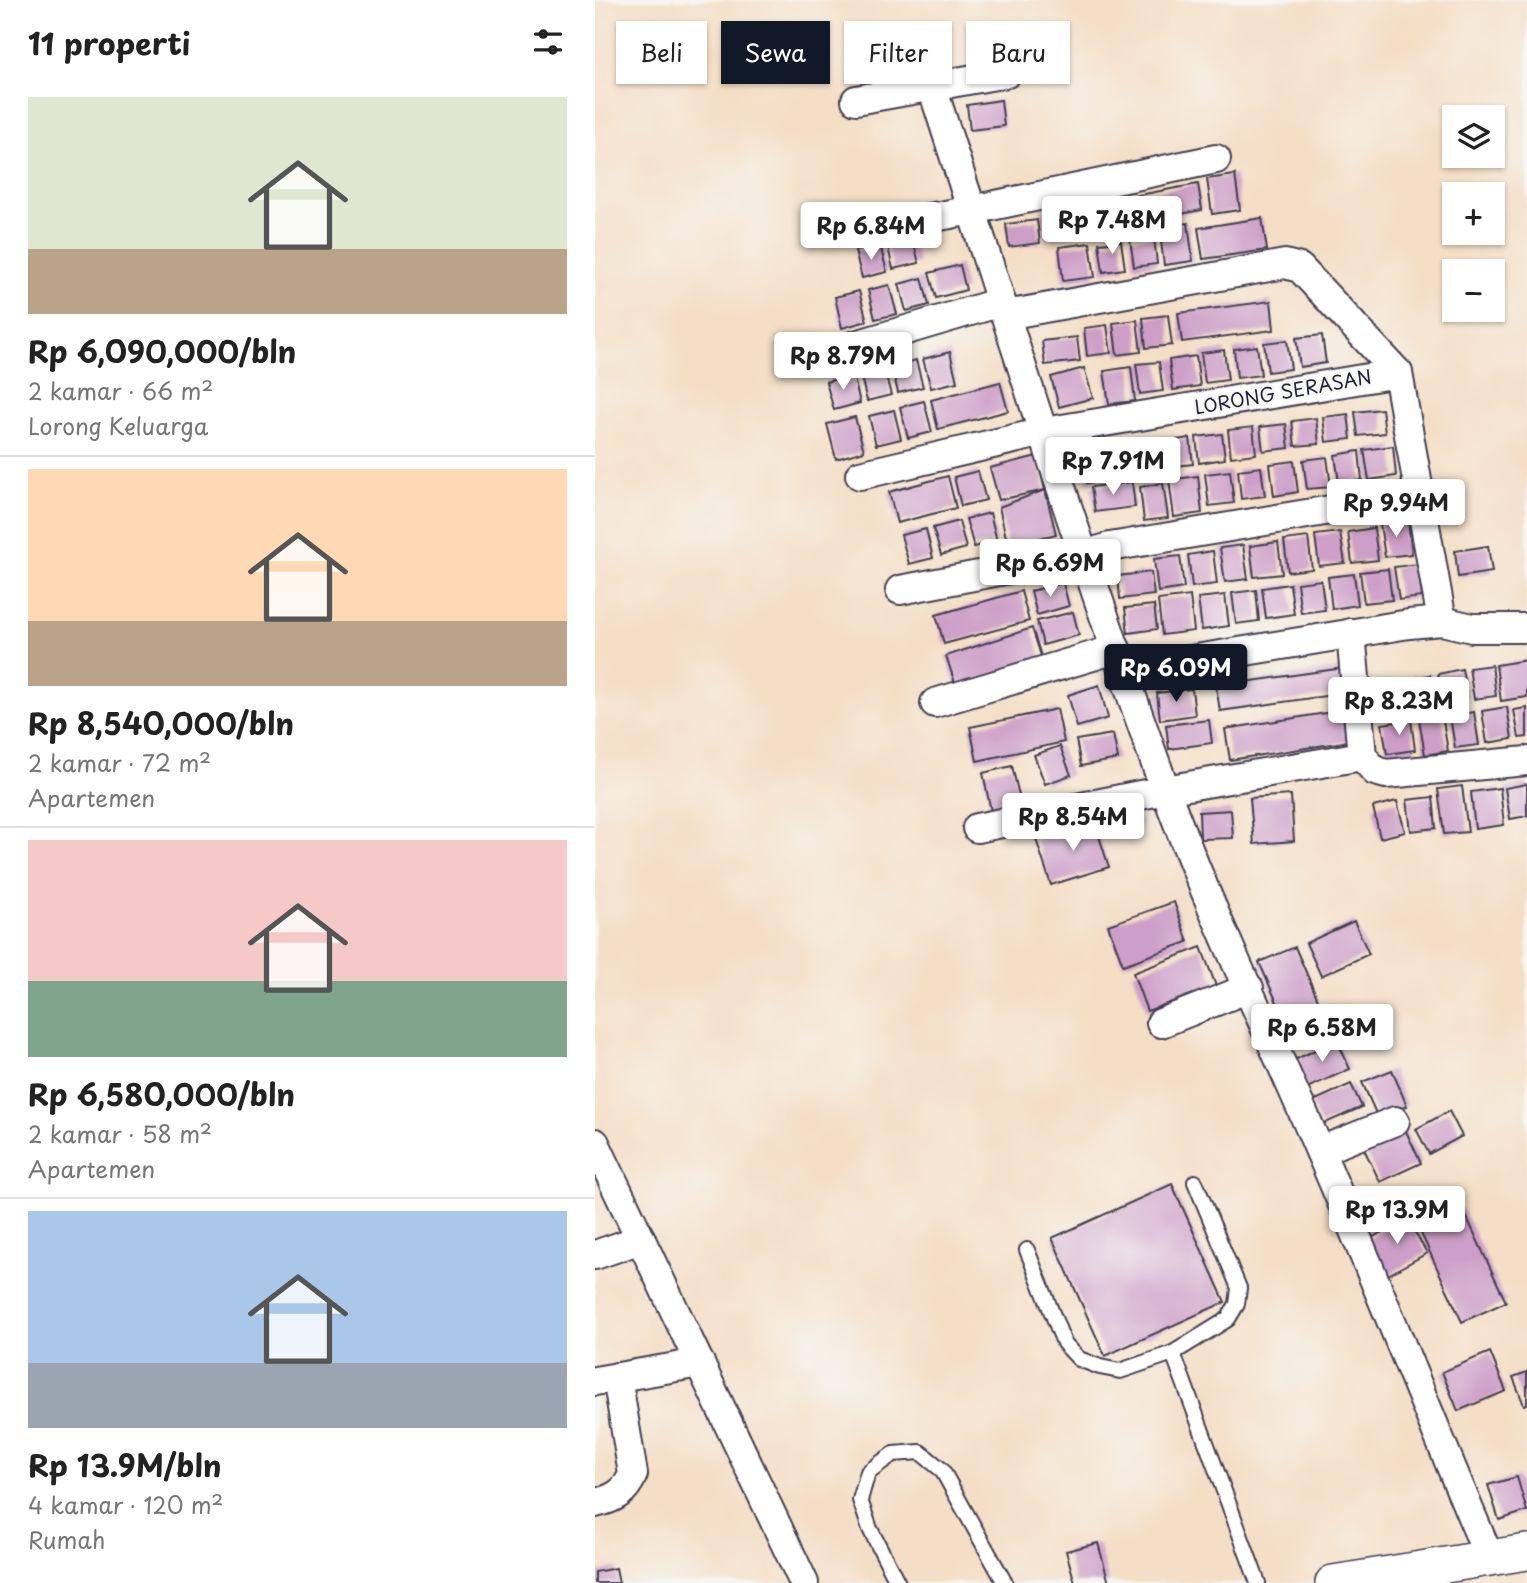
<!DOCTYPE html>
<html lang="id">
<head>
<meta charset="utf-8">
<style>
	:root { --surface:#fff; --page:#f6f6f6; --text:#222; --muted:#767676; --line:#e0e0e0; --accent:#111827 }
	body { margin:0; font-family:"Playpen Sans",sans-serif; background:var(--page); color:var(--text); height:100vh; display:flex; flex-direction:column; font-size:26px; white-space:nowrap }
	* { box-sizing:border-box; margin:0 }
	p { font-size:23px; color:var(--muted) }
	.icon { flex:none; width:38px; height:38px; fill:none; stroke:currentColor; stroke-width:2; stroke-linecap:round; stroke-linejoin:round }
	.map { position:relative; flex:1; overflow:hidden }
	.details { display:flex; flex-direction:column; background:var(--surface); width:595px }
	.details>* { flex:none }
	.banner { position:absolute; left:21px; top:21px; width:665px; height:63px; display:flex; gap:14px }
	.buttons { position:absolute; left:847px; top:105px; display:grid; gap:14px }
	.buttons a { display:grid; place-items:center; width:63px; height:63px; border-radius:0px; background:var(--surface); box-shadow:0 2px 5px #0004; font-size:35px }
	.price { position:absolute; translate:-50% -60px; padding:0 16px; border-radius:7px; background:#fff; color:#222; font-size:23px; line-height:46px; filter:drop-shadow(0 2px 4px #0008) }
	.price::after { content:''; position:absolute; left:50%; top:42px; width:21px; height:16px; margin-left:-10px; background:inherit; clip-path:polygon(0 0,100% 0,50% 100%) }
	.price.selected { background:var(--accent); color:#fff }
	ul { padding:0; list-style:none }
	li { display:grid; align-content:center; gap:14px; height:371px; padding:0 28px }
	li+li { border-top:2px solid var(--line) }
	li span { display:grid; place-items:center; height:217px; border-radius:0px; color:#555 }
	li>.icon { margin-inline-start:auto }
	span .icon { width:126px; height:126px; fill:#fffc; stroke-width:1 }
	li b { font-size:30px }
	h2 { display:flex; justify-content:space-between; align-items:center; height:84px; padding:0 28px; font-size:30px }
	.pill { padding:0 24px; border-radius:0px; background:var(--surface); box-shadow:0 2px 5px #0004; font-size:24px; line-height:63px }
	.pill.selected { background:var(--accent); color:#fff }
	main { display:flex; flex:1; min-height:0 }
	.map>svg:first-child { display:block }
	.building { fill:#cd9fc8 }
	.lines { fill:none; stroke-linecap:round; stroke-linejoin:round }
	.service-casing { stroke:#423e50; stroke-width:18 }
	.minor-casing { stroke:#423e50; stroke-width:32 }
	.tertiary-casing { stroke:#423e50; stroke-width:38 }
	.service { stroke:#fff; stroke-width:14 }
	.minor { stroke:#fff; stroke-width:28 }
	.tertiary { stroke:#fff; stroke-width:35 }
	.labels { text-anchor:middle; stroke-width:5; stroke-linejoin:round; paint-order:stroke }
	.street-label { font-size:19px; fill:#22223b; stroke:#f6f6f2 }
</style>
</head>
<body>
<main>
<section class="details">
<h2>11 properti<svg class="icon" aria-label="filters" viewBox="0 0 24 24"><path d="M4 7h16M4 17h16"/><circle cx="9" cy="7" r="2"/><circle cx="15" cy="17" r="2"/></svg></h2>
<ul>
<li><span style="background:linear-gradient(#dfe7d0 70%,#b9a48a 0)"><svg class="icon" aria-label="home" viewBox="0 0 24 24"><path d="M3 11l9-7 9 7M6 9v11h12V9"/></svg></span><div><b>Rp 6,090,000/bln</b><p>2 kamar · 66 m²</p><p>Lorong Keluarga</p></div></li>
<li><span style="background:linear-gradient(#ffd9b3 70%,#b9a48a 0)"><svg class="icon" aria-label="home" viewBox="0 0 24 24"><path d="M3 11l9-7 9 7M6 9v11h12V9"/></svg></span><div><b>Rp 8,540,000/bln</b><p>2 kamar · 72 m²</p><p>Apartemen</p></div></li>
<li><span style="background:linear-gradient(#f6c9c9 65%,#7fa58c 0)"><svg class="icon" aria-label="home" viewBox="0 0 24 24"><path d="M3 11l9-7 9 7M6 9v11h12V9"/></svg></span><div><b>Rp 6,580,000/bln</b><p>2 kamar · 58 m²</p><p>Apartemen</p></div></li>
<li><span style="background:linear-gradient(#a9c7e8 70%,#9aa5b1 0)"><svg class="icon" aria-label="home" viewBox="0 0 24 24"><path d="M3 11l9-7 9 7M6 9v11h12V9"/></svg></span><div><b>Rp 13.9M/bln</b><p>4 kamar · 120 m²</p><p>Rumah</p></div></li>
</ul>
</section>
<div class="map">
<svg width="932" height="1583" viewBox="0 0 932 1583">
	<rect width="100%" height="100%" fill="#f6f6f2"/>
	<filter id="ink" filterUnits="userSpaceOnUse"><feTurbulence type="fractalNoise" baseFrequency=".0143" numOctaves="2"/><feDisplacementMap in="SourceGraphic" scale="14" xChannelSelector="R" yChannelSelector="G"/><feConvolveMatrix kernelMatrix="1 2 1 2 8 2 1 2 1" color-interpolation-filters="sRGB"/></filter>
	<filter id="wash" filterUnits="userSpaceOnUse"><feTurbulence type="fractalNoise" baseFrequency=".00686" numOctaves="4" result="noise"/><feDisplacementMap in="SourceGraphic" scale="28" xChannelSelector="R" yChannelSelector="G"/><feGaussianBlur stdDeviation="1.57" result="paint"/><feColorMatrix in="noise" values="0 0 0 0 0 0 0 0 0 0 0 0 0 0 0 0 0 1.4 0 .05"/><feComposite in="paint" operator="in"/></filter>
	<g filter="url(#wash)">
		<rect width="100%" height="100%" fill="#f4dec5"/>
		<g id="blocks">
			<g class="building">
				<path d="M406,100L409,126L375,130L372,105Z"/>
				<path d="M640,175L645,210L617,214L612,179Z"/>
				<path d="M603,184L607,210L522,226L517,200Z"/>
				<path d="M505,200L509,229L484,232L481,203Z"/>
				<path d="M473,208L477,236L451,239L447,211Z"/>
				<path d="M667,218L672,250L608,259L603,228Z"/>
				<path d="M442,220L445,243L414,247L411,224Z"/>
				<path d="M593,223L598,261L569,265L564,226Z"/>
				<path d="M559,236L562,264L539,267L535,239Z"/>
				<path d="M317,237L324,263L298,269L292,243Z"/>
				<path d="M526,241L530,269L508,272L504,243Z"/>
				<path d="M495,243L500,277L468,281L464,247Z"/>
				<path d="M285,245L292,272L267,278L260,251Z"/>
				<path d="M365,265L371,290L341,298L334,273Z"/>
				<path d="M327,278L334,305L311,311L304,284Z"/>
				<path d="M294,285L302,314L280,319L273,290Z"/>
				<path d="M264,291L272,321L247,328L240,297Z"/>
				<path d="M676,301L679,330L587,342L583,313Z"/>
				<path d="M573,315L577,345L551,348L548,318Z"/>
				<path d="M542,320L546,352L522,355L518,323Z"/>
				<path d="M512,325L516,353L492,356L489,328Z"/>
				<path d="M727,335L731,363L705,367L701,338Z"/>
				<path d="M482,337L485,361L450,365L447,341Z"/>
				<path d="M692,340L696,369L673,372L669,343Z"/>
				<path d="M662,346L666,375L642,378L639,349Z"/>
				<path d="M629,350L633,380L610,383L606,353Z"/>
				<path d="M355,352L362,382L336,388L328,359Z"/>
				<path d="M601,356L605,386L578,390L574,360Z"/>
				<path d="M321,360L328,387L303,393L297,367Z"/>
				<path d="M564,362L568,391L545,394L541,364Z"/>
				<path d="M288,366L296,395L272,401L265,373Z"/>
				<path d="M536,367L540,401L514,404L509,371Z"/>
				<path d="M489,368L498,398L464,407L456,377Z"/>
				<path d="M258,374L265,403L239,410L231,382Z"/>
				<path d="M405,382L413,411L343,429L336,400Z"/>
				<path d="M329,401L337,432L313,438L305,407Z"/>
				<path d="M787,409L790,433L763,436L760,412Z"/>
				<path d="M299,410L306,439L281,445L274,416Z"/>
				<path d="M753,414L756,439L731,442L728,417Z"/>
				<path d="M260,417L269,451L241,459L232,424Z"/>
				<path d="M721,418L724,444L700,446L697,421Z"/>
				<path d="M691,424L694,448L668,451L665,427Z"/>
				<path d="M658,427L661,454L636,457L633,430Z"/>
				<path d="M627,434L630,459L604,463L601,437Z"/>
				<path d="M595,438L598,464L571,467L567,442Z"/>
				<path d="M559,440L563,469L537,473L533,444Z"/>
				<path d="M798,446L801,476L774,480L769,450Z"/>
				<path d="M764,451L767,480L744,483L740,455Z"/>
				<path d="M520,455L523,478L492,483L489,459Z"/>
				<path d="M442,456L450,490L404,500L395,468Z"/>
				<path d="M732,457L736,487L712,489L708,460Z"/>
				<path d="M699,461L703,492L679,496L675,464Z"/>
				<path d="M666,467L670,496L646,499L643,470Z"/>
				<path d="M383,471L391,500L366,506L359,477Z"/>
				<path d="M635,471L639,503L614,506L610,474Z"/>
				<path d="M353,476L361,508L302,523L294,492Z"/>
				<path d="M603,476L607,513L579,517L574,480Z"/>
				<path d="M537,482L540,507L500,512L496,487Z"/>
				<path d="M568,483L573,518L549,521L545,487Z"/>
				<path d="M450,490L461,534L413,546L404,507Z"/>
				<path d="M395,513L402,541L379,547L371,519Z"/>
				<path d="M364,521L371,548L346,555L338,528Z"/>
				<path d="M813,521L817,554L790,557L785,524Z"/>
				<path d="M779,528L783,560L757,563L753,532Z"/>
				<path d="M331,529L338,558L314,564L306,535Z"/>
				<path d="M745,532L750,563L724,566L720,535Z"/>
				<path d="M713,537L717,569L693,572L689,540Z"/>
				<path d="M683,542L687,574L659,577L655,546Z"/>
				<path d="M648,545L653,579L630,582L625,548Z"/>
				<path d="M893,546L897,572L863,577L860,551Z"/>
				<path d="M618,551L622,584L597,587L593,555Z"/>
				<path d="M585,556L589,588L563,592L559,559Z"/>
				<path d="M823,564L827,597L804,600L799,567Z"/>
				<path d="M793,569L797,600L769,603L765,572Z"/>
				<path d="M556,572L559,595L525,599L523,576Z"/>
				<path d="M759,574L763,605L737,609L733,577Z"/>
				<path d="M726,580L730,610L706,613L702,583Z"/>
				<path d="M468,583L474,606L442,615L436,591Z"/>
				<path d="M695,584L699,614L671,618L667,588Z"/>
				<path d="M661,590L664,621L641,624L637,593Z"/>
				<path d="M426,591L434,621L349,644L341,615Z"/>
				<path d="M630,595L634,626L607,630L603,598Z"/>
				<path d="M595,596L599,631L567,635L563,600Z"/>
				<path d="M559,605L562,629L533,633L530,608Z"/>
				<path d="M478,612L484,635L448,645L442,621Z"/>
				<path d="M437,628L447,659L361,686L351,656Z"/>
				<path d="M932,660V697L906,701L901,665Z"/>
				<path d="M897,665L901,696L879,699L874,668Z"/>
				<path d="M749,668L752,693L625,711L621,686Z"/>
				<path d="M867,669L872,697L847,702L843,674Z"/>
				<path d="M835,675L841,702L817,707L811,680Z"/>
				<path d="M803,682L809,706L785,712L779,688Z"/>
				<path d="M504,685L513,718L482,727L473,695Z"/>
				<path d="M597,689L600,715L565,720L562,693Z"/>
				<path d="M912,707L917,739L892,743L887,711Z"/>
				<path d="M932,708V737L924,738L919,710Z"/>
				<path d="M462,709L469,742L382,761L375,727Z"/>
				<path d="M750,710L755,741L635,760L630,729Z"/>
				<path d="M879,712L884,745L860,748L855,716Z"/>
				<path d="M847,715L853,751L830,755L824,719Z"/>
				<path d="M614,720L617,743L574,749L571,725Z"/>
				<path d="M816,720L820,750L792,754L787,724Z"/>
				<path d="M518,734L523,759L486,766L481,740Z"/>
				<path d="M465,746L476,775L450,784L439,755Z"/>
				<path d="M417,766L426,804L396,811L388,773Z"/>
				<path d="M932,784V816L915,819L910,788Z"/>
				<path d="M867,786L873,832L849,834L843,789Z"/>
				<path d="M905,788L909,825L880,829L876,792Z"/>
				<path d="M696,795L699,841L659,844L655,798Z"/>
				<path d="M838,797L841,828L816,831L812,800Z"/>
				<path d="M802,801L810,832L785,838L778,807Z"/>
				<path d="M539,802L547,825L510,836L503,813Z"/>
				<path d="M636,810L638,838L605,839L604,812Z"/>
				<path d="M499,821L514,867L456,885L441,839Z"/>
				<path d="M579,902L593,942L528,965L513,925Z"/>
				<path d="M759,921L774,954L726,976L711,943Z"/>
				<path d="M606,947L621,986L552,1011L538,973Z"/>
				<path d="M700,947L724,1002L689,1018L664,962Z"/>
				<path d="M742,1040L755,1069L712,1088L699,1060Z"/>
				<path d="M797,1070L812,1106L783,1118L767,1082Z"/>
				<path d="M756,1084L767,1107L726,1125L716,1102Z"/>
				<path d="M854,1111L867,1136L834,1154L821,1129Z"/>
				<path d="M809,1127L826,1163L785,1182L768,1147Z"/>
				<path d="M577,1184L630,1302L510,1356L457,1238Z"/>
				<path d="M868,1209L911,1302L867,1322L824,1229Z"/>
				<path d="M812,1218L832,1253L793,1275L773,1240Z"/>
				<path d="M895,1352L911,1391L863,1411L847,1372Z"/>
				<path d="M932,1372V1404L929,1405L918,1377Z"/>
				<path d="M922,1477L932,1511L904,1520L893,1485Z"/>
				<path d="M503,1543L514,1583H480L471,1551Z"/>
				<path d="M21,1568L24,1583H0V1572Z"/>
			</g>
		</g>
	</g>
	<g filter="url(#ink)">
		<use href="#blocks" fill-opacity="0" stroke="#423e50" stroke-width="2"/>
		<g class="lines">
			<defs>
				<g id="service">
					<path d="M432,1250L469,1343L484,1359L505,1367L525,1371L578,1353L633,1319L642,1304L644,1288L600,1182"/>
					<path d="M578,1353L663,1583"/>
					<path d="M303,1583L275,1529L265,1500L273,1472L298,1454L325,1452L347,1470L410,1583"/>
				</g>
				<g id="minor">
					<path d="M337,87C412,318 483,550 566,778C612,906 673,1030 727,1156C785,1289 837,1424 894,1557"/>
					<path d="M261,100L412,73"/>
					<path d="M269,230L377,210L621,159"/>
					<path d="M411,315L690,264L705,268L803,373L847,621"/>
					<path d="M237,352L406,302"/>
					<path d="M265,475L449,432L803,373"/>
					<path d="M305,590L489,555L515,547L825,495"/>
					<path d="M756,633L767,756"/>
					<path d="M529,671L814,624L847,621L877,628H932"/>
					<path d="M340,703L521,649"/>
					<path d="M382,828L570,790L767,756L780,771L791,774L932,761"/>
					<path d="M566,1023L654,988"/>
					<path d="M0,1143L209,1583"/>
					<path d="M725,1151L800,1121"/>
					<path d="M0,1255L46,1239"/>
					<path d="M0,1381L105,1363"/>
					<path d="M0,1503C19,1499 31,1492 38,1474L22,1377"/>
				</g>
				<path id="tertiary" d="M738,1583L932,1552"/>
			</defs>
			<use href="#service" class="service-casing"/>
			<use href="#minor" class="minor-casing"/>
			<use href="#tertiary" class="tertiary-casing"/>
			<use href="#service" class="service"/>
			<use href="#minor" class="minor"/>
			<use href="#tertiary" class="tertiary"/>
		</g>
	</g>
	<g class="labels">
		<g class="street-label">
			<text transform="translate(688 392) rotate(-10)" y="7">LORONG SERASAN</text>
		</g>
	</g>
</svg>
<div class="buttons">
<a><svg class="icon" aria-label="layers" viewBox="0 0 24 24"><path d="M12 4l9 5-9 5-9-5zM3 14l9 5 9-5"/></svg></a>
<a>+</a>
<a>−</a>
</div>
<b class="price" style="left:517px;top:256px">Rp 7.48M</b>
<b class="price" style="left:276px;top:262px">Rp 6.84M</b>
<b class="price" style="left:248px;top:392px">Rp 8.79M</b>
<b class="price" style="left:518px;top:497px">Rp 7.91M</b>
<b class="price" style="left:801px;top:539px">Rp 9.94M</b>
<b class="price" style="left:455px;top:599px">Rp 6.69M</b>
<b class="price selected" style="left:581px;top:704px">Rp 6.09M</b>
<b class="price" style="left:804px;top:737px">Rp 8.23M</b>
<b class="price" style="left:478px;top:853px">Rp 8.54M</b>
<b class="price" style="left:727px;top:1064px">Rp 6.58M</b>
<b class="price" style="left:802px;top:1246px">Rp 13.9M</b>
<div class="banner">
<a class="pill">Beli</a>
<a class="pill selected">Sewa</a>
<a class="pill">Filter</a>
<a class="pill">Baru</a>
</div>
</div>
</main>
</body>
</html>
